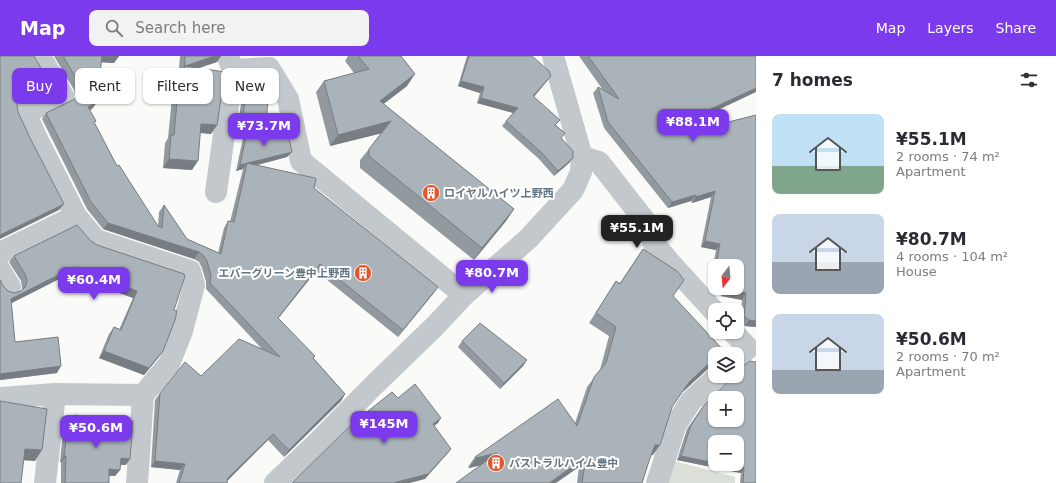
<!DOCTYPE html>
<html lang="en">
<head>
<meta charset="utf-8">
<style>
	:root { --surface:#fff; --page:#f2f2f3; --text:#2b2b33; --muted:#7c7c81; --accent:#7c3aed }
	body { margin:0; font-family:"DejaVu Sans","Noto Sans JP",sans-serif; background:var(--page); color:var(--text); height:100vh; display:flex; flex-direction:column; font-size:15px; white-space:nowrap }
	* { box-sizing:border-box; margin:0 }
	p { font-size:13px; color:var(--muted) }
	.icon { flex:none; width:22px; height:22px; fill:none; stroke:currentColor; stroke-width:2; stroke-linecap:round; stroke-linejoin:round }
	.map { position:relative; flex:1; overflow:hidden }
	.side { display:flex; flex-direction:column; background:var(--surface); width:300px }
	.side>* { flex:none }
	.banner { position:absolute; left:12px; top:12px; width:380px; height:36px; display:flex; gap:8px }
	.needle { width:26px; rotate:196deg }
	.buttons { position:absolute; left:708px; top:203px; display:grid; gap:8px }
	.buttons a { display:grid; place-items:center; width:36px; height:36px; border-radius:8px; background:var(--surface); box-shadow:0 1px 3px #0004; font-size:20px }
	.price { position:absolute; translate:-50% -34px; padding:0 9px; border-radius:8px; background:var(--accent); color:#fff; font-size:13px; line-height:26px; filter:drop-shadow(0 1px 2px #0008) }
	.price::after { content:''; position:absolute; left:50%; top:24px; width:12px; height:9px; margin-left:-6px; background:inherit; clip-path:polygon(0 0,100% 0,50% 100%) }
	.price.active { background:#222; color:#fff }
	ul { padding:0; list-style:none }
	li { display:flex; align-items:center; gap:12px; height:100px; padding:0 16px }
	li span { display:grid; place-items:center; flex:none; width:112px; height:80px; border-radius:8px; color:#555 }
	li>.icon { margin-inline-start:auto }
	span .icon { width:48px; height:48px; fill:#fffc; stroke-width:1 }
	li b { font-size:17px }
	h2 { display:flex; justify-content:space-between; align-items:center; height:48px; padding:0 16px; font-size:17px }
	.tag { padding:0 14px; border-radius:8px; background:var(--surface); box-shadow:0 1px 3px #0004; font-size:14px; line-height:36px }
	.tag.active { background:var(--accent); color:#fff }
	header { display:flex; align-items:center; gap:24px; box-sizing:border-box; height:56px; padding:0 20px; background:var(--accent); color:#fff }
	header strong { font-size:19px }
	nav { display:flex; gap:22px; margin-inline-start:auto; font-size:14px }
	.search { width:280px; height:36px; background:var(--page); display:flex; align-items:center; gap:10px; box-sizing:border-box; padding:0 14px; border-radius:8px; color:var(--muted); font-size:15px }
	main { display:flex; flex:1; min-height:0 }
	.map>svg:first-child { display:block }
	.green { fill:#dadfd7 }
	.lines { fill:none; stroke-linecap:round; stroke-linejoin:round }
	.street { stroke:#c3c8cc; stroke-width:22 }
	.wall { fill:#929a9f; fill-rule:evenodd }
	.shaded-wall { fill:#777d82 }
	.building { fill:#aab3b9; stroke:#777d82; fill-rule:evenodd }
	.labels { text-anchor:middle; stroke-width:4; stroke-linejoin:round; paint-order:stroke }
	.poi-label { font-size:11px; font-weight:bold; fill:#657683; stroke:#fff; text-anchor:start }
</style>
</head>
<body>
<header>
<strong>Map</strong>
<div class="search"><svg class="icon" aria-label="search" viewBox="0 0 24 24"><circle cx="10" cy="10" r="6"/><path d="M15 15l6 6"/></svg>Search here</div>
<nav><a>Map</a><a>Layers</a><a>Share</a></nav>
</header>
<main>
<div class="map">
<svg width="756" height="427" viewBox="0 0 756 427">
	<rect width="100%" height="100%" fill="#fafaf8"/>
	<path class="green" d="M674,405L735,421V427H667Z"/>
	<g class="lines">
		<g class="street">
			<path d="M233,14L269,12L288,43L301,105L464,239"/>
			<path d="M582,101L599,106L649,170L653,186L671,208L715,256"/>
			<path d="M216,136L233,14L228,1"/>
			<path d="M0,197L76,160"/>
			<path d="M0,214L10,231"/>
			<path d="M733,276L748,292L737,302"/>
			<path d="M0,342L55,338L143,339L169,308L182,275L194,229L190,215L96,184L76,160L38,85L25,57L63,40L40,0"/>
			<path d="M45,427L55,338"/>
			<path d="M137,427L143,339"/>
			<path d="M275,427L319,385L372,331L435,270L464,239L528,183L573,134L581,116L582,101L553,0"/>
			<path d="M657,427L676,368L691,345L718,320"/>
		</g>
	</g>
	<g class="wall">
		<path d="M54,0H119L114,7L101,6L97,46L92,53L89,54L96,65L94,67L117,110L158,170L159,156L164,149L187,183L218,197L224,172L228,165L230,166L243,113L236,115L243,82L244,81L236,80L244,28L248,21L265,76L263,78L287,101L257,109L314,132L438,231L398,281L316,215L278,262L345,338L341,345L284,401L268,384L227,425V427H176L180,414L151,411L155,344L160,337L201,320L262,293L206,233V226L202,212L199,206L194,203L103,173L87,153L42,63L46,57L73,44L75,43V41L74,34Z"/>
		<path d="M180,0H221L217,6L198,12L217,69L211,78L200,77L192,114L163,112L165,87L168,82L173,31L178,24Z"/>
		<path d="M348,0H401L407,30L383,48L514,153L506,165L474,204L360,112V104L369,93L381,77L330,90L316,36L324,25L354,17L345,5Z"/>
		<path d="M467,0H532L551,20L547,25L534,41L557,70L561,83L573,102L569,107L554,120L539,103L502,70L506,65L513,57L477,47L480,37L458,30Z"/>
		<path d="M579,0H756L690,67L693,75L756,59V271L745,270L740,266L742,244L721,240L723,234L709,231L716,194L701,191L711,141L692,147L691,145L668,152L604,72L593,37L598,31L603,34ZM715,210H737V232H715Z"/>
		<path d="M91,185L174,254L163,295L158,302L144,319L99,302L109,278L114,271L119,274L133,242L69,218L11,247L15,286L57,317L0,324V224L4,231L8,235L14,237L21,235L22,234V231L21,225L9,206L14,200Z"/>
		<path d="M643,193L673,240L715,308L710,311L683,335L672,351L653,399H651L642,427H577L579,411L480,409L469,412L468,411L475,401L575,367L587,331L600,314L609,280L589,267L616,225L620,227Z"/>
		<path d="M462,285L527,304L523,310L500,333L458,291Z"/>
		<path d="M740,310L756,427H740L741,417L677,404L687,373L701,353L729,325L730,320H737V314Z"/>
		<path d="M74,359L126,409H120V414L115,420H109V427H61V406H60L63,375L68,368L69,374L70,366Z"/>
	</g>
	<g class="shaded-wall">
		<path d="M101,0H119L114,7L97,6Z"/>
		<path d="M215,0H221L217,6L184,17L185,10Z"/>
		<path d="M415,18L407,30L372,57L380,45Z"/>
		<path d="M551,20L547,25L529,46L533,40Z"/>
		<path d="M461,25L484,31L480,37L458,30Z"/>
		<path d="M50,28L45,34L20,46L15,50L19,43L24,39Z"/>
		<path d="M756,32V36L684,70L689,63Z"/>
		<path d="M481,42L518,52L514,57L477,47Z"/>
		<path d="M97,46L92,53L83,58L88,51Z"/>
		<path d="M391,65L383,77L330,90L338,79Z"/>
		<path d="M201,68L217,69L211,78L195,76Z"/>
		<path d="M241,74L265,76L260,82L247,76L244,81L236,80Z"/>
		<path d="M292,96L287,101L246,112L247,107Z"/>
		<path d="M573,102L569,107L554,120L558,115Z"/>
		<path d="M169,103L198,105L192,114L163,112Z"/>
		<path d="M247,107L243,113L236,115L240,109Z"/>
		<path d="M715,135L711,141L692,147L696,141Z"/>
		<path d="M696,139L691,145L668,152L672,146Z"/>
		<path d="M64,148L59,154L0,183V179Z"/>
		<path d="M514,153L506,165L474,204L482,192Z"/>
		<path d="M108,167L199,196L194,203L103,173Z"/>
		<path d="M705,185L720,188L716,194L701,191Z"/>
		<path d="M320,208L316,215L273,269L278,262Z"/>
		<path d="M74,211L137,235L133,242L69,218L6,250L11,243Z"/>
		<path d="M713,224L715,225V232H724L723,234L709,231Z"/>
		<path d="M438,231L433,238L398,281L403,274Z"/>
		<path d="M726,234L746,237L742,244L721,240Z"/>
		<path d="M749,264L756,265V271L745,270Z"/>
		<path d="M104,295H163L158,302L144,319L99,302Z"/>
		<path d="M715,302V308L710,311L683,336L689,326Z"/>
		<path d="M527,304L523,310L500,333L504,327Z"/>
		<path d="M61,310L57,317L0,324V318Z"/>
		<path d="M345,338L341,345L284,401L289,394Z"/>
		<path d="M441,362L438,367L430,373L433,368Z"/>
		<path d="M273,378L268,384L225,427L228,422Z"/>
		<path d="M655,389H660L653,399L649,398Z"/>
		<path d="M25,393L42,394L35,405L18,404Z"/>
		<path d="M451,393L447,398L425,423L410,427H393Z"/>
		<path d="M497,397L490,407L469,412L476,402Z"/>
		<path d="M64,400H66L61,406H60Z"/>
		<path d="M681,400L715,407V408H722L744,412L741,417L677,404Z"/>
		<path d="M586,401L579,411L556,427H549Z"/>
		<path d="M121,402L130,403L126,409L117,408Z"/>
		<path d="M155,405L185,408L180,414L151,411Z"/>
		<path d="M109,413L120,414L115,420L104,419Z"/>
	</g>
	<g class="building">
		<path d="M0,0H34L50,28L24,39L19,43L17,50L18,56L31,84L64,148L0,179Z"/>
		<path d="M63,0H102L97,46L88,51L96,65L94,66L117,110L119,109L158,170L162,172L164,149L187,183L221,198L228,165L234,166L247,107L315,122L316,123L314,132L438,231L403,274L320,208L278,262L315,300L313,302L345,338L289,394L273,378L228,422L227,427H179L185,408L155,405L160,337L185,306L201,320L239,283L280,301L210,227L211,219L207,205L203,199L199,196L108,167L91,146L46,57L73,44L78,40L80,34L79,27Z"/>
		<path d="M185,0H215L185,10L225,16L217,69L201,68L198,105L169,103L171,79H174L179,23H184Z"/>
		<path d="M358,0H401L415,18L380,45L514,153L482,192L369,100V93L391,65L338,79L324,25L369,13Z"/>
		<path d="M469,0H532L549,15L551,20L533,40L560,64L555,69L565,77L561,82L573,95V102L558,115L542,97L506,65L518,52L481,42L484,31L461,25Z"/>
		<path d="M588,0H756V32L689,63L693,75L756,59V265L749,264L744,260L746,237L726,234V232H737V210H716L720,188L705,185L715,135L696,141V139L672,146L608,66L598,31L619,43Z"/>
		<path d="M248,21L270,24L265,76L241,74Z"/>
		<path d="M247,76L289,82L292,96L240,109Z"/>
		<path d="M77,169L91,185L97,189L184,218L185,220L174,254L177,255L175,264L163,295L149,312L104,295L114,271L121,274L137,235L74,211L11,243L15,286L58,281L61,310L0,318V224L4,231L8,235L14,237L21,235L26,230L27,224L25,218L14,200Z"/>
		<path d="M643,193L677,215L684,224L673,240L727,298H715V302L689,326L672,351L660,389H655L649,405L642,427H582L586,401L549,427H456L497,397L476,402L475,401L558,343L577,370L594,321L606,307L616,271L596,257L616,225L620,228Z"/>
		<path d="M715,215V225L713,224Z"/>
		<path d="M480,267L527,304L504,327L462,285Z"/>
		<path d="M750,305L756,306V427H743L744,412L722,408H737V386H715V407L681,400L691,369L704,349L730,324L733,320H737V317L739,320L740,310H743ZM715,342H737V364H715Z"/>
		<path d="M415,328L441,362L433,368L451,393L428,418L393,427H292L361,359L362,360L392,336L398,342Z"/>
		<path d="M0,345L47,353L42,394L25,393L21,427H0Z"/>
		<path d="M74,359L133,365L130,403L121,402L120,414L109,413V427H65L66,400H64L68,368L69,377L74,366Z"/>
	</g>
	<defs>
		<symbol id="building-disc" viewBox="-11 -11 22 22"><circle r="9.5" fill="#e4572e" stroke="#fff"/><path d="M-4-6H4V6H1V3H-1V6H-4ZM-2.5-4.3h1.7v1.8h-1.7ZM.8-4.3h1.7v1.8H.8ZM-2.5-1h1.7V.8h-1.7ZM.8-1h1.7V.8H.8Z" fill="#fff"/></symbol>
	</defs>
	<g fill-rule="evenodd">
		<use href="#building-disc" x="421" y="127" width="20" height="20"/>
		<use href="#building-disc" x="353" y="207" width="20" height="20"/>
		<use href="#building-disc" x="486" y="397" width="20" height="20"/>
	</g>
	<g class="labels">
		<g class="poi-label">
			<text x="444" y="141">ロイヤルハイツ上野西</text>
			<text x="350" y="221" text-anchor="end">エバーグリーン豊中上野西</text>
			<text x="509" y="411">パストラルハイム豊中</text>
		</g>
	</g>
</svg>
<div class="buttons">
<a><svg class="needle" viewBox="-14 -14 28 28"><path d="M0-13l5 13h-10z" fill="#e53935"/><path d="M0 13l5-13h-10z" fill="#7c7c81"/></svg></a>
<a><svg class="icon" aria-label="locate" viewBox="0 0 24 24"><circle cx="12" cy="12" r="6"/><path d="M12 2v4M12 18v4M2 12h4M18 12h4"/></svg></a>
<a><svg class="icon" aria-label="layers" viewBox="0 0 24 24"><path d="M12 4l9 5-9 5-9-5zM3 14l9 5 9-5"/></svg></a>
<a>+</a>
<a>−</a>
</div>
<b class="price" style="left:693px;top:87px">¥88.1M</b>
<b class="price" style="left:264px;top:91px">¥73.7M</b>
<b class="price active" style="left:637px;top:193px">¥55.1M</b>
<b class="price" style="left:492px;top:238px">¥80.7M</b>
<b class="price" style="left:94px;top:245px">¥60.4M</b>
<b class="price" style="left:384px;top:389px">¥145M</b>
<b class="price" style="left:96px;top:393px">¥50.6M</b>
<div class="banner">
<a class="tag active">Buy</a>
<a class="tag">Rent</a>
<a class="tag">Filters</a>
<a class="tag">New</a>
</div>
</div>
<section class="side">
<h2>7 homes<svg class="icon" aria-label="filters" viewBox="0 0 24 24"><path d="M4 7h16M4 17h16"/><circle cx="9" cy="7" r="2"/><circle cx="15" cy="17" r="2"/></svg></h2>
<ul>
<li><span style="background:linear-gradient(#bfe0f5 65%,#7fa58c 0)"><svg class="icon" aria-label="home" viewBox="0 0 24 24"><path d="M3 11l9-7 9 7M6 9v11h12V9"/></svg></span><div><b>¥55.1M</b><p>2 rooms · 74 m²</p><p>Apartment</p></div></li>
<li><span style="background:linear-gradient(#c9d6e8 60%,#9aa5b1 0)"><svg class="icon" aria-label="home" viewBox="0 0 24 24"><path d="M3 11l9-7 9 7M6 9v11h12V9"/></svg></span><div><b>¥80.7M</b><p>4 rooms · 104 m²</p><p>House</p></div></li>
<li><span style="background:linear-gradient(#c9d6e8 70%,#9aa5b1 0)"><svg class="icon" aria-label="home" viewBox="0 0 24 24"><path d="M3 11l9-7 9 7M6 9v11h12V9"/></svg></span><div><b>¥50.6M</b><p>2 rooms · 70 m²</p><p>Apartment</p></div></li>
</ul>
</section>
</main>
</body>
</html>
